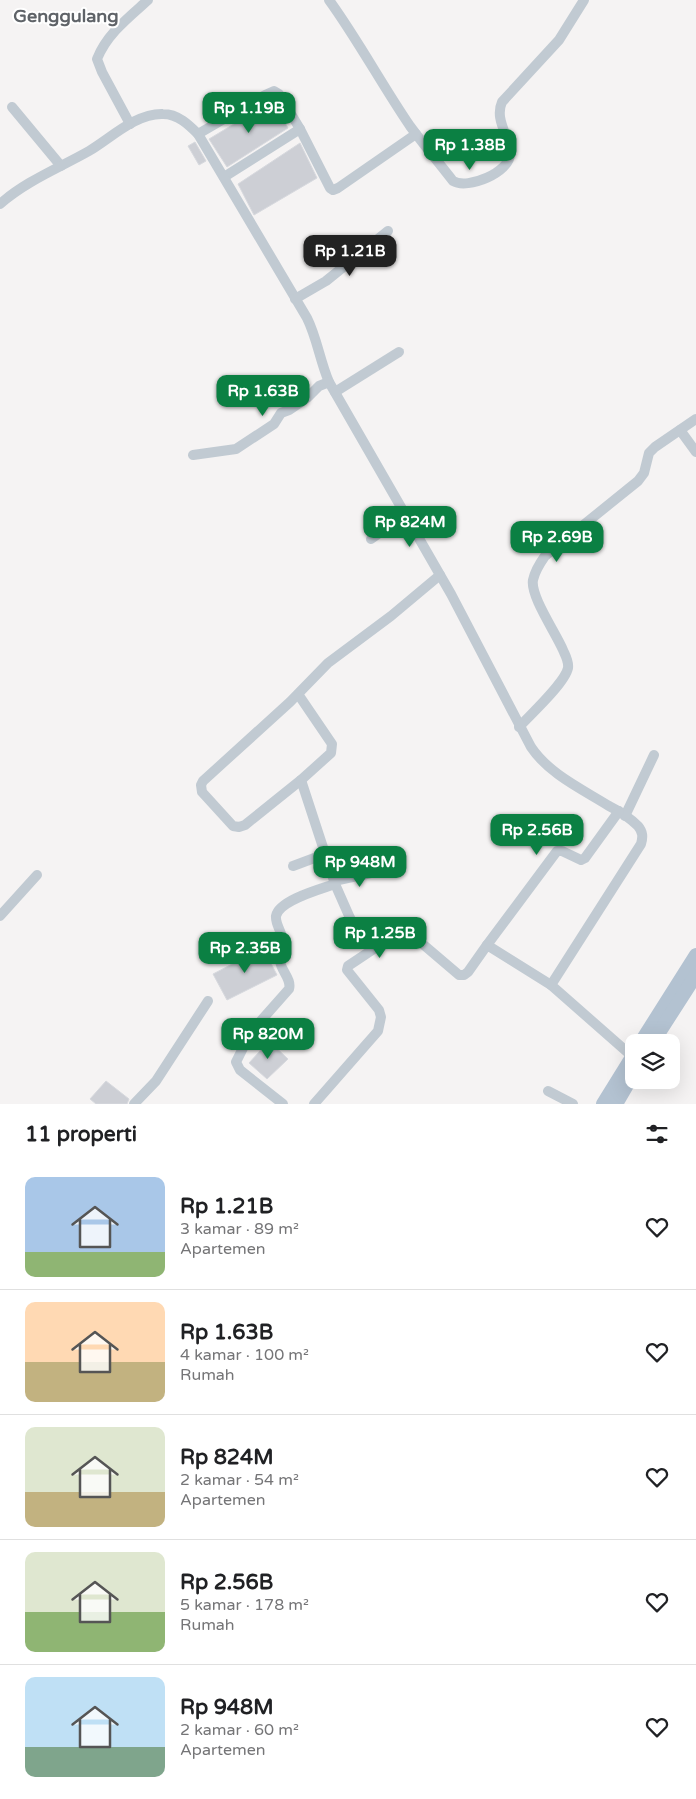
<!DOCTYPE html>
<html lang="id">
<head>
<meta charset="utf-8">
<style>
	:root { --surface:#fff; --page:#f6f6f6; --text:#202124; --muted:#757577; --line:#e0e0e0; --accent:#0b8043 }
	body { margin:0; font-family:"Varela Round",sans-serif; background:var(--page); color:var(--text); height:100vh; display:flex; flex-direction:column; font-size:19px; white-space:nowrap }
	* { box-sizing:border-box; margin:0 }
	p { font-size:16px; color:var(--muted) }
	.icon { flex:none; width:28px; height:28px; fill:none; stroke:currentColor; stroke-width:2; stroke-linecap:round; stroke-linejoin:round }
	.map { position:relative; height:1104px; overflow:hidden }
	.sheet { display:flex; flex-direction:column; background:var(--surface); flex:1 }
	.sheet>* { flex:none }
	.buttons { position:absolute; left:625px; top:1034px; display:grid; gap:10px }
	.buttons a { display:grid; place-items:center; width:55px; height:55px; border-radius:10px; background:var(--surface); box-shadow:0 5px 20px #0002; font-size:25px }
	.price { position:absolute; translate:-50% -42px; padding:0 11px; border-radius:10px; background:var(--accent); color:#fff; font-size:16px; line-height:32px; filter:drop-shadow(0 1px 2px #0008) }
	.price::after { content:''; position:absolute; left:50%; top:30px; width:15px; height:11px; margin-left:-8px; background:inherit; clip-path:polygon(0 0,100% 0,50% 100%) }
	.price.on { background:#222; color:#fff }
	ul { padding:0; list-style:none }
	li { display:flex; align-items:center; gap:15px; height:125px; padding:0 25px }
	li+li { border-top:1px solid var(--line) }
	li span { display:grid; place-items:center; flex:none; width:140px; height:100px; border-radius:10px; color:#555 }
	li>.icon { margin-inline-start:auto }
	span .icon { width:60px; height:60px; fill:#fffc; stroke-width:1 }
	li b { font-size:21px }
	h2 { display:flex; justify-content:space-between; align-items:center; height:60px; padding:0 25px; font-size:21px }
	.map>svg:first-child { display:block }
	.building { fill:#cdcfd5; stroke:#d7d9de }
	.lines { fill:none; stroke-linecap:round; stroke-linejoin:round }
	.minor { stroke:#c1cad2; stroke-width:10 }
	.major { stroke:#b3c2d1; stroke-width:14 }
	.labels { text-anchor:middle; stroke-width:4; stroke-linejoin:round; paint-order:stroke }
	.district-label { font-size:18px; font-weight:bold; fill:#5f6368; stroke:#fff }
</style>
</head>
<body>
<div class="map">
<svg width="696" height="1104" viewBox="0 0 696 1104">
	<rect width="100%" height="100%" fill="#f5f3f3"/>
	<g class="building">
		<path d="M272,101L288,128L227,167L209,139Z"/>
		<path d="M195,142L206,161L199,165L188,146Z"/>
		<path d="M300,143L317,178L254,215L238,184Z"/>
		<path d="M263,948L277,975L227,1000L213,974Z"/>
		<path d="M269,1041L288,1059L267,1079L249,1063Z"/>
		<path d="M106,1081L129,1099L127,1104H96L90,1099Z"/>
	</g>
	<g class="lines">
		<g class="minor">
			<path d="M329,0C358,40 382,85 410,126C424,145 439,163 453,181C468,190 510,172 510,154C510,136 494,120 502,102L559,40L584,0"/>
			<path d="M12,107L61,166"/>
			<path d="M130,124L102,72L97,59C107,34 128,18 148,0"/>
			<path d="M198,134L265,95L274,91L279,94L300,129L330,188L333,190L338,188L416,134"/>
			<path d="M224,177L300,129"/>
			<path d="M0,204C26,181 59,168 89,151C111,138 136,113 163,114C178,114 189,125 198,134L307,318C317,338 320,361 329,382L451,594L531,747C549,774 582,789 609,806C619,811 630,818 638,826C643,832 643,837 641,844L551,985L634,1058"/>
			<path d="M295,299L326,281L388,231"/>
			<path d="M335,392L399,352"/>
			<path d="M680,430L696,452"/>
			<path d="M193,455L236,449L274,424L281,413L289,410L308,397L319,386L329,382"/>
			<path d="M371,539L405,515"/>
			<path d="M298,694L332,744L331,753L301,780L245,825L239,827L233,826L202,792L201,785L203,781L290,702L328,663L391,616L440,575"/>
			<path d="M519,727C531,714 565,683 568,668C569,661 565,655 563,650C556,633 530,596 533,580C535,571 540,563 545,556L638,481L644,473L649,453L655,447L696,419"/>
			<path d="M301,780L335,884L350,918L355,927L375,948L401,930L405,929L459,975H464L468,972L487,945L551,985"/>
			<path d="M625,816L654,755"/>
			<path d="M293,866L325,854"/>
			<path d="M334,881L380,871"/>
			<path d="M0,916L37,875"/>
			<path d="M487,945L557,851H562L581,860L585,858L619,811"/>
			<path d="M548,1091L573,1104"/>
			<path d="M134,1104L156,1081L208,1001"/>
			<path d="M283,1104L240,1070L236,1062L251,1032L289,989C292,979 281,971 280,961C279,955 283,949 283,942C283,933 275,925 276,916C279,900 321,889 335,884"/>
			<path d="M314,1104L378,1031L381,1017L379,1010L347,970L348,966L375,948"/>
		</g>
		<g class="major">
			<path d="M641,1042L696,955"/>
			<path d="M653,1042L696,975"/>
			<path d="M603,1104L634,1054"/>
			<path d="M616,1104L634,1073"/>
		</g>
	</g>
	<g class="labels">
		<g class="district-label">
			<text x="66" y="22">Genggulang</text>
		</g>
	</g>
</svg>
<div class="buttons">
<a><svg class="icon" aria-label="layers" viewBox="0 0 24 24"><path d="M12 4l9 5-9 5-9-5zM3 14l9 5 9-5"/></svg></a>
</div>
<b class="price" style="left:249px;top:134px">Rp 1.19B</b>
<b class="price" style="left:470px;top:171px">Rp 1.38B</b>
<b class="price on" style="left:350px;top:277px">Rp 1.21B</b>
<b class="price" style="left:263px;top:417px">Rp 1.63B</b>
<b class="price" style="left:410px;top:548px">Rp 824M</b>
<b class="price" style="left:557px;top:563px">Rp 2.69B</b>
<b class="price" style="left:537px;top:856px">Rp 2.56B</b>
<b class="price" style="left:360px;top:888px">Rp 948M</b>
<b class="price" style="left:380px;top:959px">Rp 1.25B</b>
<b class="price" style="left:245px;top:974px">Rp 2.35B</b>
<b class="price" style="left:268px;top:1060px">Rp 820M</b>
</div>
<section class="sheet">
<h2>11 properti<svg class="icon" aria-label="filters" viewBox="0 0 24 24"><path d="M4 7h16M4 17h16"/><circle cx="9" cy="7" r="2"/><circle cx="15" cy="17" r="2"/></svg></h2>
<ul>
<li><span style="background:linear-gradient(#a9c7e8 75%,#8fb573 0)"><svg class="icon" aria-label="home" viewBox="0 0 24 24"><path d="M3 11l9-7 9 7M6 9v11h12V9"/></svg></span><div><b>Rp 1.21B</b><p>3 kamar · 89 m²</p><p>Apartemen</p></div><svg class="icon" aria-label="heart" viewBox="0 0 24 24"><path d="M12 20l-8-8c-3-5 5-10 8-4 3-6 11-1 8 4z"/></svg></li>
<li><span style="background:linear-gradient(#ffd9b3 60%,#c2b280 0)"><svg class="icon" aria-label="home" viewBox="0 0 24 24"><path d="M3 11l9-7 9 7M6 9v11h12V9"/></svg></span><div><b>Rp 1.63B</b><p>4 kamar · 100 m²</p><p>Rumah</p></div><svg class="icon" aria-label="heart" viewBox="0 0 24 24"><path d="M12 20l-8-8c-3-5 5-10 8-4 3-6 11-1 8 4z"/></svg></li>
<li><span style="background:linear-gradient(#dfe7d0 65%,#c2b280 0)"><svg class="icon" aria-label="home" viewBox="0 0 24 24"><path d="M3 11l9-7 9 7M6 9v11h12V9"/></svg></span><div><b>Rp 824M</b><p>2 kamar · 54 m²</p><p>Apartemen</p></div><svg class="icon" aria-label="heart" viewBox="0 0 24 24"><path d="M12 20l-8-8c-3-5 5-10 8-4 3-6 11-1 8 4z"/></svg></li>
<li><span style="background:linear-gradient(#dfe7d0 60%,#8fb573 0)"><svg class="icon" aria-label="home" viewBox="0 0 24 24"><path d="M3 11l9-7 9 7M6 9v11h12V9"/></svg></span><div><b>Rp 2.56B</b><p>5 kamar · 178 m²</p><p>Rumah</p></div><svg class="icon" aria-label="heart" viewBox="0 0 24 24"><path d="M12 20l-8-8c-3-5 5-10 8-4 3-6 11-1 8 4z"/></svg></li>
<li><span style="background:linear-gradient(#bfe0f5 70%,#7fa58c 0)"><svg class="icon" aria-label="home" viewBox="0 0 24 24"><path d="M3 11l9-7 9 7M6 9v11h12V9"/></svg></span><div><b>Rp 948M</b><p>2 kamar · 60 m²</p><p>Apartemen</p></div><svg class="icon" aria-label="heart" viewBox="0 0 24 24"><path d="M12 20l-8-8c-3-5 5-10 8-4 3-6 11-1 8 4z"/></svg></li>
</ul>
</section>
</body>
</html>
